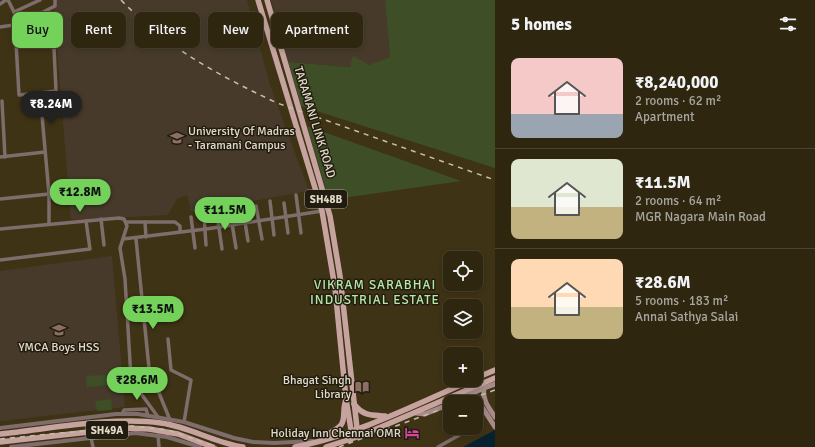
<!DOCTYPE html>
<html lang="en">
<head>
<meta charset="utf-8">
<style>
	:root { --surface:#2f2610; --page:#3b321e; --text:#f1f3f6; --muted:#a7a59f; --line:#4a4330; --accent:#74d25b }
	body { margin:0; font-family:Signika,sans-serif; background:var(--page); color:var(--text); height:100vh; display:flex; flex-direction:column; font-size:15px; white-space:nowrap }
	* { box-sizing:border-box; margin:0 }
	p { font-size:13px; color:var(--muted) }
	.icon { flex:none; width:22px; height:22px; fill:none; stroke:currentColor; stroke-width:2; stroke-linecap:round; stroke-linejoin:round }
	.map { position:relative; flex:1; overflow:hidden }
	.drawer { display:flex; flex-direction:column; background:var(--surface); width:320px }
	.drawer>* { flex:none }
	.hud { position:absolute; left:12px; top:12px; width:380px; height:36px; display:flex; gap:8px }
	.fabs { position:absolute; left:443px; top:251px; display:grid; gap:8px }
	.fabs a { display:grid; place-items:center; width:40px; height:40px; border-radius:8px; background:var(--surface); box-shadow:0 2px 6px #0003,0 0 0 1px var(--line); font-size:20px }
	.price { position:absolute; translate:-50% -34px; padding:0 9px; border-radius:14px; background:var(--accent); color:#111; font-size:13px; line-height:26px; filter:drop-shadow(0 1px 2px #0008) }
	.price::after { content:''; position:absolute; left:50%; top:24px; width:12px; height:9px; margin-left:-6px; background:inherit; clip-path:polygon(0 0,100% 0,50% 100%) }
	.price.active { background:#222; color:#fff }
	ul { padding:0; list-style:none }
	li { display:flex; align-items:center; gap:12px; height:100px; padding:0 16px }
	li+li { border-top:1px solid var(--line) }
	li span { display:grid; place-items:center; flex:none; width:112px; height:80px; border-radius:8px; color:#555 }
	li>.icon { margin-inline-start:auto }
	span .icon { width:48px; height:48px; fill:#fffc; stroke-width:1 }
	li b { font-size:17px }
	h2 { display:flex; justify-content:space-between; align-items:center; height:48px; padding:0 16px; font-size:17px }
	.tag { padding:0 14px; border-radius:8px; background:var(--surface); box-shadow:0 2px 6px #0003,0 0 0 1px var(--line); font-size:14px; line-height:36px }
	.tag.active { background:var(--accent); color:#111 }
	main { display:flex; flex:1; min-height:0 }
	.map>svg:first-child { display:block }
	.education { fill:#473a2b }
	.green { fill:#3e4f27 }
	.water { fill:#06222e }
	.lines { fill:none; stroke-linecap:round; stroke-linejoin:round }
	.minor { stroke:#7e6d6a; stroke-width:3.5 }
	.tertiary { stroke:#7e6d6a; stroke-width:4 }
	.secondary { stroke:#a68b88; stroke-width:5 }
	.primary { stroke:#c6a39e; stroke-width:5.5 }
	.rail { stroke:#c6beaa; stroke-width:1.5; stroke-dasharray:5 5; stroke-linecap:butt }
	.labels { text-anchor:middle; stroke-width:3; stroke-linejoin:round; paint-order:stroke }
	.shield { fill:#211c0f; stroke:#a7a190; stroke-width:1 }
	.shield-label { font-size:11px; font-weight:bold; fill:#e1dac8 }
	.street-label { font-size:12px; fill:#e1dac8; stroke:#211c0f }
	.poi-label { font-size:12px; fill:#e1dac8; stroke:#211c0f; text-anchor:end }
	.neighbourhood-label { font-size:13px; letter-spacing:1px; fill:#b5e7a8; stroke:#211c0f }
</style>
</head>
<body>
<main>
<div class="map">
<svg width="495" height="447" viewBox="0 0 495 447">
	<rect width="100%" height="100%" fill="#3f3315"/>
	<g class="education">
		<path d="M53,0H247L270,85L309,191L191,212L187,195L177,199L168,215L71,220Z"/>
		<path d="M271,0H385L390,57L369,65L351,67L288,62Z"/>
		<path d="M112,256L125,407L0,421V271Z"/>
	</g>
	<g class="green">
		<path d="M385,0H495V168L301,106L288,62L350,67L353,56L369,65L390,57Z"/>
		<path d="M307,126L461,181L329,200Z"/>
		<path d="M108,375L109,385L87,387L86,376Z"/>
		<path d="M111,399L112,410L97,411L95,401Z"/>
	</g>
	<path class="water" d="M495,430V447H463Z"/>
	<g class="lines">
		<g class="minor">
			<path d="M0,4L6,0"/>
			<path d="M14,12L40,0"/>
			<path d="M15,25L19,95L40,93"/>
			<path d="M0,27L20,24L8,0"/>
			<path d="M2,101L5,157"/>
			<path d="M0,157L45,152"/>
			<path d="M296,195L301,233"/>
			<path d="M0,199L49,194"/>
			<path d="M270,201L274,235"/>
			<path d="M284,203L288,233"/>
			<path d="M256,206L262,239"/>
			<path d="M243,209L248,241"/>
			<path d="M230,211L236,248"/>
			<path d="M217,214L222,249"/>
			<path d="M204,215L206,245"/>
			<path d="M191,217L195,248"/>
			<path d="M101,219L104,245"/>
			<path d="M126,222H175L180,226V232"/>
			<path d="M145,222L146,237"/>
			<path d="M49,224V194L40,93L56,91L53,27L24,30L20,24L55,6V0"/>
			<path d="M0,229L119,218L124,219L127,226L120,248L125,279L131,378L134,384L158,417"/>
			<path d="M123,239L206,229L322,211"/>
			<path d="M136,239L150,378L159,393L170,420"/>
			<path d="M0,260L90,249L86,221"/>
			<path d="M168,339L171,370L191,380L184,422"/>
			<path d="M476,407L481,419V423L476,426"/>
			<path d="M122,414L124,410L146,409L148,416"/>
			<path d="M158,435L159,447"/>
			<path d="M91,438L93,447"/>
			<path d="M438,447L472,428"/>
		</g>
		<g class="tertiary">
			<path d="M0,428L116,414H138L184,422L234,438L253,442L274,443L313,441"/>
			<path d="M11,447L135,433L167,437L200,447"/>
		</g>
		<g class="secondary">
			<path d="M495,384L484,388C482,400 489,408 495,417"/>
			<path d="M453,402L484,388"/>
			<path d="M457,402H471"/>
			<path d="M476,404L482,407L495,427"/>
			<path d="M416,413L425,414L450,404"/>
		</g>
		<g class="primary">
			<path d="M258,0L322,211L335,288L346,399L351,430"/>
			<path d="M267,0L330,216L340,276L357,428L355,435L349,440"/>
			<path d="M476,378L495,370"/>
			<path d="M354,404C363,416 371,415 385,416"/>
			<path d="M0,434C49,429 114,416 161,423C190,427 215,443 243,447"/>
			<path d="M323,438C328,433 337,430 341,425C346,419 342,408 346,400"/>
			<path d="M0,442L124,428L149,429L178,434L213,447"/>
			<path d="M295,447C354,436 417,404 472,380"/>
			<path d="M326,447L360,436L495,378"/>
		</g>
		<g class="rail">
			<path d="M121,0C169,49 216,74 277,103L495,180"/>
			<path d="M462,402L495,390"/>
			<path d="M0,439L132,426L168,430L217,447"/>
			<path d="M339,447L450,406"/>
		</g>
	</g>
	<defs>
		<symbol id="university-bare" viewBox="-9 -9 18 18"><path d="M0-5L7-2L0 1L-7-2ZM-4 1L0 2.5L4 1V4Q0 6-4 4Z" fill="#8d6e63" stroke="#211c0f" stroke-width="2.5" paint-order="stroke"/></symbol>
		<symbol id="school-bare" viewBox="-9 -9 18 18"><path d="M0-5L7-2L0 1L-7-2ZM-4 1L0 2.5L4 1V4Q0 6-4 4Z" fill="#8d6e63" stroke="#211c0f" stroke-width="2.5" paint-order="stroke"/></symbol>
		<symbol id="library-bare" viewBox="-9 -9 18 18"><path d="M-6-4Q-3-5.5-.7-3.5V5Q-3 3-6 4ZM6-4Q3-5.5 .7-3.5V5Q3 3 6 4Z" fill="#8d6e63" stroke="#211c0f" stroke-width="2.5" paint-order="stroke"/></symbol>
		<symbol id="hotel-bare" viewBox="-9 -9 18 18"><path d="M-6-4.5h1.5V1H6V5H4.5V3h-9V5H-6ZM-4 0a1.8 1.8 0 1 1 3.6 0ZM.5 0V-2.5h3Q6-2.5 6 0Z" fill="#d1479c" stroke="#211c0f" stroke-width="2.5" paint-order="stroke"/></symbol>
	</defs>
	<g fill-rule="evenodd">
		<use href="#university-bare" x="167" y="128" width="20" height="20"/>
		<use href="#school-bare" x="49" y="320" width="20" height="20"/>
		<use href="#library-bare" x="352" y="377" width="20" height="20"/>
		<use href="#hotel-bare" x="402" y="423" width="20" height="20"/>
	</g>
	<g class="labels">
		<g class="shield">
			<rect x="305" y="190" width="42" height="18" rx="3"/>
			<rect x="86" y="421" width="42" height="18" rx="3"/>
		</g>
		<g class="shield-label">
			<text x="326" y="203">SH48B</text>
			<text x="107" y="434">SH49A</text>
		</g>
		<g class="street-label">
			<text transform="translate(315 122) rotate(73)" y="4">TARAMANI LINK ROAD</text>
		</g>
		<g class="poi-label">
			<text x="188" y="135" text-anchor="start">University Of Madras<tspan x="188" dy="14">- Taramani Campus</tspan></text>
			<text x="59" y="351" text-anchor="middle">YMCA Boys HSS</text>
			<text x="351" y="384">Bhagat Singh<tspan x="351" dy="14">Library</tspan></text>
			<text x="401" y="437">Holiday Inn Chennai OMR</text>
		</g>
		<g class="neighbourhood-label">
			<text x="375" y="289">VIKRAM SARABHAI<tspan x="375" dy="15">INDUSTRIAL ESTATE</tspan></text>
		</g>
	</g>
</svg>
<div class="fabs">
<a><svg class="icon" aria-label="locate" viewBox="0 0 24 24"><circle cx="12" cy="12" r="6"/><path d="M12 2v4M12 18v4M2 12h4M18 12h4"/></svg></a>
<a><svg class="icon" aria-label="layers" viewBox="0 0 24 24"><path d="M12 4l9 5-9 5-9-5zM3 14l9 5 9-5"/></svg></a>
<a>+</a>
<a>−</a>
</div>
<b class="price active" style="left:51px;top:125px">₹8.24M</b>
<b class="price" style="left:80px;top:213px">₹12.8M</b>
<b class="price" style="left:225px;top:231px">₹11.5M</b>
<b class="price" style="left:153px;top:330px">₹13.5M</b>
<b class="price" style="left:137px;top:401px">₹28.6M</b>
<div class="hud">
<a class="tag active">Buy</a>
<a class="tag">Rent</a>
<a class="tag">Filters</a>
<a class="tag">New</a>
<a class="tag">Apartment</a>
</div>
</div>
<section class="drawer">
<h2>5 homes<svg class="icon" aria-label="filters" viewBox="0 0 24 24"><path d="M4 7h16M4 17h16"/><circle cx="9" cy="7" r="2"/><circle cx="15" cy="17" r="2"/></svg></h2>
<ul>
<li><span style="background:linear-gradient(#f6c9c9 70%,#9aa5b1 0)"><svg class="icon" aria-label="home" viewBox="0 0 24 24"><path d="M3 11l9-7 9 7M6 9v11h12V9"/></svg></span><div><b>₹8,240,000</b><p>2 rooms · 62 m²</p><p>Apartment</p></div></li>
<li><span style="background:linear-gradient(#dfe7d0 60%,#c2b280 0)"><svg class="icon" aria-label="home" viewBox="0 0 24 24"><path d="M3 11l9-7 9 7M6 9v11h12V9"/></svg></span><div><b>₹11.5M</b><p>2 rooms · 64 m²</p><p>MGR Nagara Main Road</p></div></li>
<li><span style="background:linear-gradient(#ffd9b3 60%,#c2b280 0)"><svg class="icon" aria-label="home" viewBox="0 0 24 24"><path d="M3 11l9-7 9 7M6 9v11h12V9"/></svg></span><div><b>₹28.6M</b><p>5 rooms · 183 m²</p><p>Annai Sathya Salai</p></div></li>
</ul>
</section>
</main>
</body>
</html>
